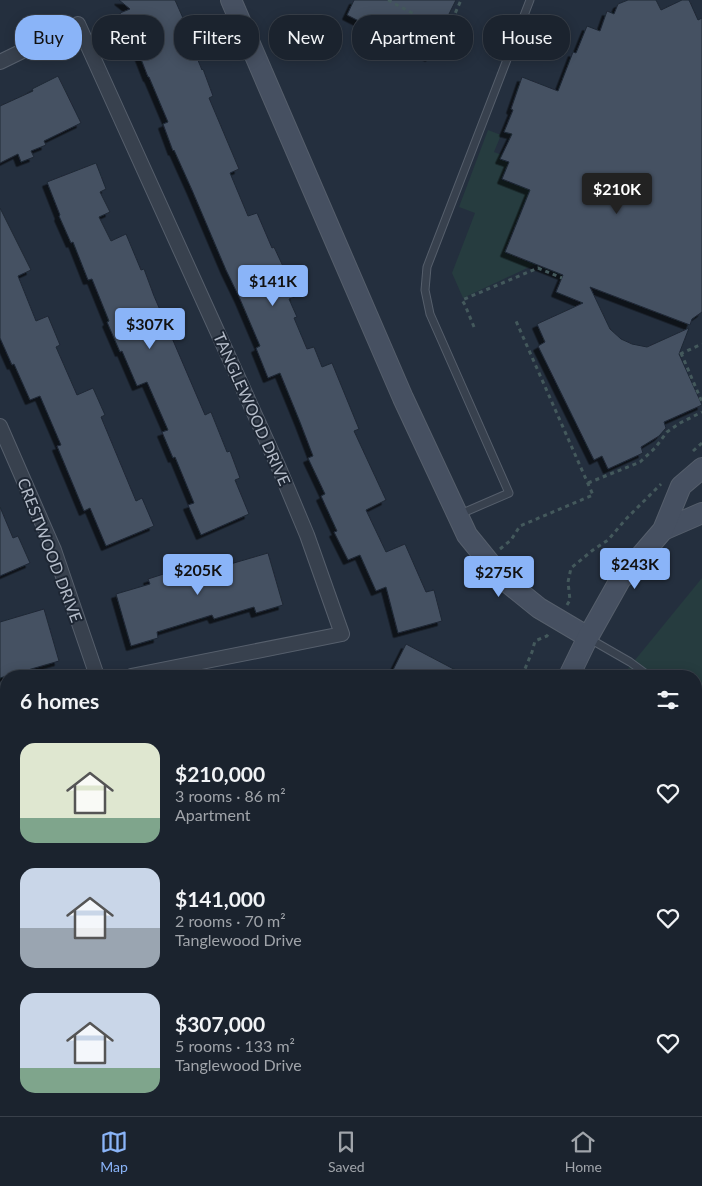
<!DOCTYPE html>
<html lang="en">
<head>
<meta charset="utf-8">
<style>
	:root { --surface:#1b232e; --page:#242b36; --text:#f1f3f6; --muted:#a0a4aa; --line:#39404a; --accent:#8ab4f8 }
	body { margin:0; font-family:Lato,sans-serif; background:var(--page); color:var(--text); height:100vh; display:flex; flex-direction:column; font-size:19px; white-space:nowrap }
	* { box-sizing:border-box; margin:0 }
	p { font-size:16px; color:var(--muted) }
	.icon { flex:none; width:28px; height:28px; fill:none; stroke:currentColor; stroke-width:2; stroke-linecap:round; stroke-linejoin:round }
	.map { position:relative; flex:1; overflow:hidden }
	.side { position:absolute; left:0px; top:670px; width:702px; height:446px; display:flex; flex-direction:column; background:var(--surface); border-radius:20px 20px 0 0; box-shadow:0 2px 12px #0003,0 0 0 1px var(--line) }
	.side>* { flex:none }
	.hud { position:absolute; left:15px; top:15px; width:672px; height:45px; display:flex; gap:10px }
	.price { position:absolute; translate:-50% -42px; padding:0 11px; border-radius:5px; background:var(--accent); color:#111; font-size:16px; line-height:32px; filter:drop-shadow(0 1px 2px #0008) }
	.price::after { content:''; position:absolute; left:50%; top:30px; width:15px; height:11px; margin-left:-8px; background:inherit; clip-path:polygon(0 0,100% 0,50% 100%) }
	.price.on { background:#222; color:#fff }
	ul { padding:0; list-style:none }
	li { display:flex; align-items:center; gap:15px; height:125px; padding:0 20px }
	li span { display:grid; place-items:center; flex:none; width:140px; height:100px; border-radius:15px; color:#555 }
	li>.icon { margin-inline-start:auto }
	span .icon { width:60px; height:60px; fill:#fffc; stroke-width:1 }
	li b { font-size:21px }
	h2 { display:flex; justify-content:space-between; align-items:center; height:60px; padding:0 20px; font-size:21px }
	.chip { padding:0 18px; border-radius:20px; background:var(--surface); box-shadow:0 2px 12px #0003,0 0 0 1px var(--line); font-size:18px; line-height:45px }
	.chip.on { background:var(--accent); color:#111 }
	.tab-bar { display:flex; justify-content:space-around; align-items:center; height:70px; border-top:1px solid var(--line); background:var(--surface); font-size:14px; color:var(--muted) }
	.tab-bar a { display:grid; justify-items:center; gap:2px }
	.tab-bar .on { color:var(--accent) }
	.map>svg:first-child { display:block }
	.green { fill:#263c3f }
	.building { fill:#455162; stroke:#1f2835; filter:url(#shadow) }
	.lines { fill:none; stroke-linecap:round; stroke-linejoin:round }
	.lane-casing { stroke:#565f6c; stroke-width:9 }
	.street-casing { stroke:#565f6c; stroke-width:16 }
	.secondary-casing { stroke:#565f6c; stroke-width:22 }
	.path { stroke:#44595c; stroke-width:3; stroke-dasharray:4 4; stroke-linecap:butt }
	.lane { stroke:#38414e; stroke-width:7 }
	.street { stroke:#38414e; stroke-width:14 }
	.secondary { stroke:#465061; stroke-width:20 }
	.labels { text-anchor:middle; stroke-width:4; stroke-linejoin:round; paint-order:stroke }
	.street-label { font-size:16px; fill:#b4bcc9; stroke:#1d2633 }
</style>
</head>
<body>
<div class="map">
<svg width="702" height="1116" viewBox="0 0 702 1116">
	<defs>
		<filter id="shadow"><feDropShadow dx="-4.5" dy="4.5" stdDeviation="0" flood-color="#0009"/></filter>
	</defs>
	<rect width="100%" height="100%" fill="#242f3e"/>
	<g class="green">
		<path d="M488,130L501,135L494,152L502,155L501,159L509,162L502,179L530,190L506,252L536,264L463,298L452,273L475,213L459,207Z"/>
		<path d="M702,578V928L696,914V676H622Z"/>
	</g>
	<g class="building">
		<path d="M119,0H175L183,18L181,19L202,70L203,69L213,96L209,98L239,169L230,173L248,216L257,213L272,248L274,247L288,277H287L295,297L289,299L297,317L294,318L307,349L314,347L322,367L332,363L359,429L354,431L386,500L366,510L386,552L405,544L426,592L434,590L442,621L398,633L386,587L376,591L360,555L348,560L334,532L337,531L321,496L325,494L308,458L313,456L300,422L280,373L268,378L256,348L260,346L240,299L226,270L192,190L174,150L173,151L163,124L168,122L149,77H148L134,41H133L120,13L130,9Z"/>
		<path d="M354,0H456L439,34L441,35L430,57L347,15Z"/>
		<path d="M628,0H656L661,10L682,0H689L698,20L702,18V312L692,319L690,325L590,287L610,329L621,339L632,344L647,347L689,328L679,354L702,405L664,422L666,428L659,436L641,447L643,453L608,469L602,456L594,460L538,346L545,342L537,324L583,303L556,292L563,275L505,252L530,190L502,179L509,162L500,159L512,134L504,132L513,110L511,109L522,77L558,91L573,52L576,53L587,26L600,31L607,11L614,14L618,4Z"/>
		<path d="M58,76L81,123L44,141L46,145L31,151L34,157L21,162L18,154L0,163V106L33,91L32,89Z"/>
		<path d="M96,163L106,189L100,192L110,212L99,217L111,241L126,234L141,270L144,269L154,296L205,415L211,412L227,452L230,451L240,478L235,480L249,514L201,535L188,505L194,503L175,457L173,458L162,432L168,430L147,382L137,386L122,351L120,352L107,322L109,321L92,279L88,280L73,242L71,243L59,216L60,215L47,182Z"/>
		<path d="M0,208L31,270L18,276L36,321L48,316L60,345L56,347L77,395L93,388L105,415L101,417L136,501L142,498L154,526L106,546L90,508L84,511L57,446L61,445L40,396L30,400L14,364L12,365L0,338Z"/>
		<path d="M0,507L13,538L18,536L30,563L0,576Z"/>
		<path d="M268,553L283,605L256,613L254,607L214,619L212,615L157,632L158,638L131,646L116,594L150,584L148,579L179,569L180,573L226,559L227,565Z"/>
		<path d="M44,609L59,661L0,678V622Z"/>
		<path d="M406,644L467,676H405L393,670Z"/>
	</g>
	<g class="lines">
		<defs>
			<g id="lane">
				<path d="M458,515L509,493L430,314L425,290L427,267L530,0"/>
				<path d="M590,639L630,662L649,676"/>
				<path d="M696,733L702,740"/>
				<path d="M668,1110L671,1116"/>
				<path d="M602,1116V1110"/>
			</g>
			<g id="street">
				<path d="M0,62L78,24L279,468L307,535L342,634L131,676"/>
				<path d="M0,426L54,550L97,676"/>
				<path d="M0,711L6,710"/>
				<path d="M0,951L6,949"/>
				<path d="M282,1116L294,1112L295,1110"/>
			</g>
			<g id="secondary">
				<path d="M231,0L403,398L467,535L502,578L539,608L588,637"/>
				<path d="M663,530L702,513"/>
				<path d="M569,676L588,637L620,580L663,530L681,486L702,468"/>
				<path d="M460,1116L461,1110"/>
			</g>
		</defs>
		<use href="#lane" class="lane-casing"/>
		<use href="#street" class="street-casing"/>
		<use href="#secondary" class="secondary-casing"/>
		<g class="path">
			<path d="M388,0L447,32L461,0"/>
			<path d="M474,327L465,305L462,300L538,268L562,278"/>
			<path d="M681,353L702,402"/>
			<path d="M680,354L702,344"/>
			<path d="M693,451L702,443"/>
			<path d="M588,483L640,462L655,448L667,432L680,423L702,412"/>
			<path d="M500,549L511,540L520,526L593,495L516,321"/>
			<path d="M567,605L570,600L568,582L571,568L593,550L608,540L626,519L661,484"/>
			<path d="M522,676L532,652L535,641L547,636L549,633"/>
			<path d="M433,1116L435,1110"/>
		</g>
		<use href="#lane" class="lane"/>
		<use href="#street" class="street"/>
		<use href="#secondary" class="secondary"/>
	</g>
	<g class="labels">
		<g class="street-label">
			<text transform="translate(252 409) rotate(66)" y="6">TANGLEWOOD DRIVE</text>
			<text transform="translate(50 550) rotate(69)" y="6">CRESTWOOD DRIVE</text>
		</g>
	</g>
</svg>
<b class="price on" style="left:617px;top:215px">$210K</b>
<b class="price" style="left:273px;top:307px">$141K</b>
<b class="price" style="left:150px;top:350px">$307K</b>
<b class="price" style="left:635px;top:590px">$243K</b>
<b class="price" style="left:198px;top:596px">$205K</b>
<b class="price" style="left:499px;top:598px">$275K</b>
<div class="hud">
<a class="chip on">Buy</a>
<a class="chip">Rent</a>
<a class="chip">Filters</a>
<a class="chip">New</a>
<a class="chip">Apartment</a>
<a class="chip">House</a>
</div>
<section class="side">
<h2>6 homes<svg class="icon" aria-label="filters" viewBox="0 0 24 24"><path d="M4 7h16M4 17h16"/><circle cx="9" cy="7" r="2"/><circle cx="15" cy="17" r="2"/></svg></h2>
<ul>
<li><span style="background:linear-gradient(#dfe7d0 75%,#7fa58c 0)"><svg class="icon" aria-label="home" viewBox="0 0 24 24"><path d="M3 11l9-7 9 7M6 9v11h12V9"/></svg></span><div><b>$210,000</b><p>3 rooms · 86 m²</p><p>Apartment</p></div><svg class="icon" aria-label="heart" viewBox="0 0 24 24"><path d="M12 20l-8-8c-3-5 5-10 8-4 3-6 11-1 8 4z"/></svg></li>
<li><span style="background:linear-gradient(#c9d6e8 60%,#9aa5b1 0)"><svg class="icon" aria-label="home" viewBox="0 0 24 24"><path d="M3 11l9-7 9 7M6 9v11h12V9"/></svg></span><div><b>$141,000</b><p>2 rooms · 70 m²</p><p>Tanglewood Drive</p></div><svg class="icon" aria-label="heart" viewBox="0 0 24 24"><path d="M12 20l-8-8c-3-5 5-10 8-4 3-6 11-1 8 4z"/></svg></li>
<li><span style="background:linear-gradient(#c9d6e8 75%,#7fa58c 0)"><svg class="icon" aria-label="home" viewBox="0 0 24 24"><path d="M3 11l9-7 9 7M6 9v11h12V9"/></svg></span><div><b>$307,000</b><p>5 rooms · 133 m²</p><p>Tanglewood Drive</p></div><svg class="icon" aria-label="heart" viewBox="0 0 24 24"><path d="M12 20l-8-8c-3-5 5-10 8-4 3-6 11-1 8 4z"/></svg></li>
</ul>
</section>
</div>
<nav class="tab-bar">
<a class="on"><svg class="icon" aria-label="map" viewBox="0 0 24 24"><path d="M3 6l6-2 6 2 6-2v14l-6 2-6-2-6 2zM9 4v14M15 6v14"/></svg>Map</a>
<a><svg class="icon" aria-label="saved" viewBox="0 0 24 24"><path d="M7 4h10v16l-5-4-5 4z"/></svg>Saved</a>
<a><svg class="icon" aria-label="home" viewBox="0 0 24 24"><path d="M3 11l9-7 9 7M6 9v11h12V9"/></svg>Home</a>
</nav>
</body>
</html>
